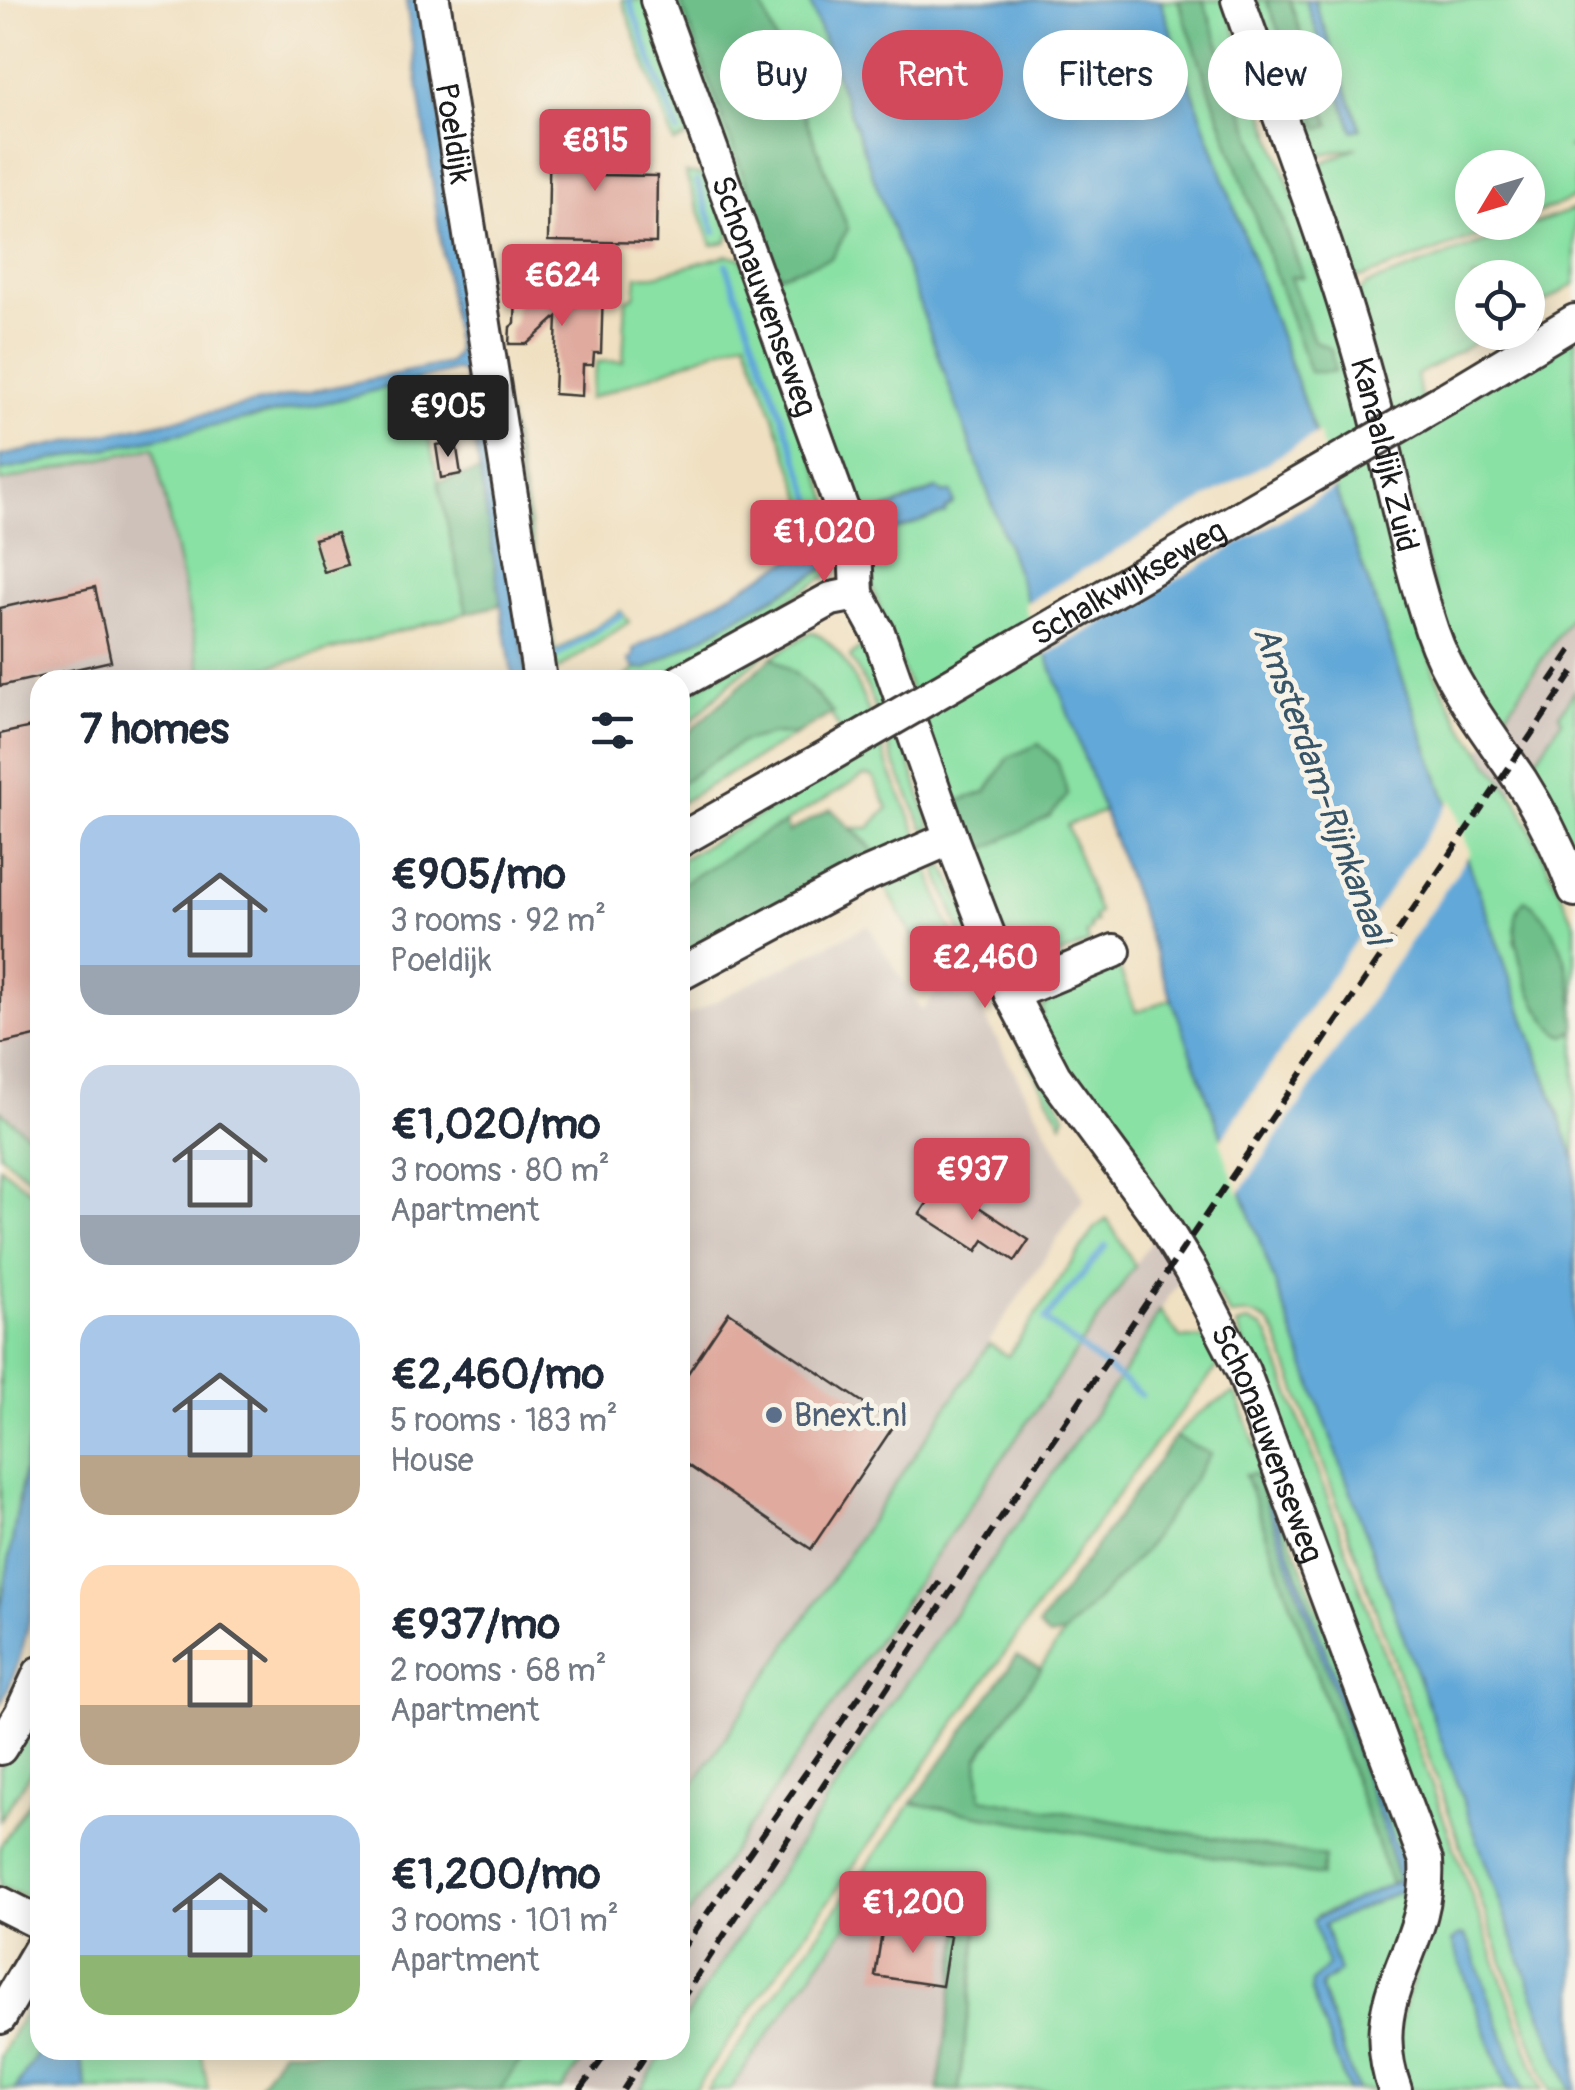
<!DOCTYPE html>
<html lang="en">
<head>
<meta charset="utf-8">
<style>
	:root { --surface:#fff; --page:#f6f6f7; --text:#1f2937; --muted:#747a83; --accent:#d1495b }
	body { margin:0; font-family:Pangolin,sans-serif; background:var(--page); color:var(--text); height:100vh; display:flex; flex-direction:column; font-size:38px; white-space:nowrap }
	* { box-sizing:border-box; margin:0 }
	p { font-size:32px; color:var(--muted) }
	.icon { flex:none; width:55px; height:55px; fill:none; stroke:currentColor; stroke-width:2; stroke-linecap:round; stroke-linejoin:round }
	.map { position:relative; flex:1; overflow:hidden }
	.side { position:absolute; left:30px; top:670px; width:660px; height:1390px; display:flex; flex-direction:column; background:var(--surface); border-radius:30px; box-shadow:0 5px 25px #0003 }
	.side>* { flex:none }
	.banner { position:absolute; left:720px; top:30px; width:705px; height:90px; display:flex; gap:20px }
	.needle { width:65px; rotate:232deg }
	.fabs { position:absolute; left:1455px; top:150px; display:grid; gap:20px }
	.fabs a { display:grid; place-items:center; width:90px; height:90px; border-radius:50%; background:var(--surface); box-shadow:0 5px 25px #0003; font-size:50px }
	.price { position:absolute; translate:-50% -85px; padding:0 22px; border-radius:10px; background:var(--accent); color:#fff; font-size:32px; line-height:65px; filter:drop-shadow(0 2px 5px #0008) }
	.price::after { content:''; position:absolute; left:50%; top:60px; width:30px; height:22px; margin-left:-15px; background:inherit; clip-path:polygon(0 0,100% 0,50% 100%) }
	.price.current { background:#222; color:#fff }
	ul { padding:0; list-style:none }
	li { display:flex; align-items:center; gap:30px; height:250px; padding:0 50px }
	li span { display:grid; place-items:center; flex:none; width:280px; height:200px; border-radius:30px; color:#555 }
	li>.icon { margin-inline-start:auto }
	span .icon { width:120px; height:120px; fill:#fffc; stroke-width:1 }
	li b { font-size:42px }
	h2 { display:flex; justify-content:space-between; align-items:center; height:120px; padding:0 50px; font-size:42px }
	.pill { padding:0 35px; border-radius:45px; background:var(--surface); box-shadow:0 5px 25px #0003; font-size:35px; line-height:90px }
	.pill.current { background:var(--accent); color:#fff }
	.map>svg:first-child { display:block }
	.industrial { fill:#cec1ba }
	.green { fill:#89e1a4; stroke:#527e60; stroke-width:2.5; fill-rule:evenodd }
	.forest { fill:#6ebf8a; stroke:#456e53; stroke-width:2.5 }
	.water { fill:#62a8d8; stroke:#3f627a; stroke-width:2.5 }
	.pier { fill:#f0e0c1 }
	.lines { fill:none; stroke-linecap:round; stroke-linejoin:round }
	.stream { stroke:#62a8d8; stroke-width:6 }
	.building { fill:#e0aa9f }
	.minor-casing { stroke:#3c3935; stroke-width:38 }
	.minor { stroke:#fff; stroke-width:32 }
	.rail { stroke:#1c1c1c; stroke-width:6; stroke-dasharray:15 8; stroke-linecap:butt }
	.minor-bridge-casing { stroke:#3c3935; stroke-width:38; stroke-linecap:butt }
	.minor-bridge { stroke:#fff; stroke-width:32 }
	.service-dot { fill:#5c6f8a; stroke:#f7f3e8; stroke-width:4 }
	.labels { text-anchor:middle; stroke-width:10; stroke-linejoin:round; paint-order:stroke }
	.street-label { font-size:32px; fill:#1c1c1c; stroke:#f7f3e8 }
	.service-label { font-size:32px; fill:#4e5e75; stroke:#f7f3e8; text-anchor:start }
	.water-label { font-size:35px; font-style:italic; fill:#385467; stroke:#f7f3e8 }
</style>
</head>
<body>
<div class="map">
<svg width="1575" height="2090" viewBox="0 0 1575 2090">
	<rect width="100%" height="100%" fill="#f7f3e8"/>
	<filter id="ink" filterUnits="userSpaceOnUse"><feTurbulence type="fractalNoise" baseFrequency=".01" numOctaves="2"/><feDisplacementMap in="SourceGraphic" scale="20" xChannelSelector="R" yChannelSelector="G"/><feConvolveMatrix kernelMatrix="1 2 1 2 8 2 1 2 1" color-interpolation-filters="sRGB"/></filter>
	<filter id="wash" filterUnits="userSpaceOnUse"><feTurbulence type="fractalNoise" baseFrequency=".0048" numOctaves="4" result="noise"/><feDisplacementMap in="SourceGraphic" scale="40" xChannelSelector="R" yChannelSelector="G"/><feGaussianBlur stdDeviation="2.25" result="paint"/><feColorMatrix in="noise" values="0 0 0 0 0 0 0 0 0 0 0 0 0 0 0 0 0 1.4 0 .05"/><feComposite in="paint" operator="in"/></filter>
	<g filter="url(#wash)">
		<rect width="100%" height="100%" fill="#f0e0c1"/>
		<g class="industrial">
			<path d="M154,447L203,680H40V1145L0,1110V482Z"/>
			<path d="M1575,610V690L1559,714L1562,720L1153,1320L1133,1359L878,1724L680,2027V1927L1156,1234Z"/>
			<path d="M868,925L922,1011L956,965L1084,1199L680,1805V1019Z"/>
			<path d="M863,1889L989,1912L965,2090H717Z"/>
			<path d="M591,2050H665L640,2090H561Z"/>
		</g>
		<g class="green">
			<path d="M622,0H646L689,136L674,143Z"/>
			<path d="M666,0H680L780,275L831,258L848,229L760,0H809L1105,811L1067,825L1099,913L1094,916L1096,922L1090,924L1091,930L1086,933L1089,943L1031,967L1028,962L1022,964L1019,958L1009,962L971,856L1009,757L986,792L952,803L876,598ZM936,489L944,494L951,493L954,503L945,509L873,522L874,513Z"/>
			<path d="M1160,0H1178L1310,371L1314,342L1289,276H1303L1203,0H1225L1338,326L1434,672L1462,726L1517,800L1575,924V1003L1557,939L1532,905L1514,939L1539,1009L1572,1034L1575,1029V1160Z"/>
			<path d="M1256,0H1575V144L1567,148L1575,147V198L1528,217V168H1472V222L1515,223L1364,277L1348,278L1313,178L1318,165L1358,147L1314,156L1303,149Z"/>
			<path d="M685,173L706,176L731,232L726,242L712,245Z"/>
			<path d="M1575,209V284L1528,312V278H1472V332L1492,333L1417,375L1425,422L1575,336V610L1496,729L1443,619L1353,299L1366,285Z"/>
			<path d="M727,255L742,258L842,537L838,569L656,680H621L640,667L646,669L827,568L825,547L820,545L746,339L589,399L597,362L623,361L626,300L635,296L637,276L656,275Z"/>
			<path d="M416,378L467,613L222,680H203L154,447L0,482V471L333,401Z"/>
			<path d="M508,413L555,652L621,611L629,622L556,671H550Z"/>
			<path d="M811,632C851,644 876,733 890,770C899,794 911,816 920,841L882,859L853,828H869L888,808L873,777L865,775L680,885V860L855,761C831,708 820,692 772,657Z"/>
			<path d="M870,639L931,828L924,829L894,762L868,689L850,657Z"/>
			<path d="M778,643L730,683L680,732V727L691,716L680,721V697Z"/>
			<path d="M1575,690V860L1528,771L1562,720L1559,714Z"/>
			<path d="M773,734H797L680,803V783L742,741Z"/>
			<path d="M925,859L945,917L971,972L963,978L949,946L944,945L941,956L935,962L926,960L884,884Z"/>
			<path d="M944,866L1065,1115L1062,1123L967,948L936,868Z"/>
			<path d="M1118,965L1136,1012L1174,998L1570,2090H1549L1276,1333C1265,1314 1250,1313 1231,1316L1058,1055L1038,1016L1043,1013L1041,1007L1046,1005L1044,999L1049,996L1048,990Z"/>
			<path d="M0,1110L40,1145V1186L0,1154Z"/>
			<path d="M0,1167L40,1198V1406L28,1447L0,1613Z"/>
			<path d="M1107,1219L1135,1266L680,1927V1805L989,1344L1008,1356L1095,1228Z"/>
			<path d="M1160,1310L1180,1338L1202,1339L1218,1336L1224,1349L1220,1364L1143,1459L694,2090H640L665,2050H680V2027L877,1724L1133,1359Z"/>
			<path d="M1247,1322L1262,1327L1269,1336L1542,2090H1523L1465,1936L1452,1941L1507,2090H1406L1393,2041L1434,1914L1237,1325Z"/>
			<path d="M1232,1394H1236L1416,1867L1380,2090H1357L1321,1990L1322,1984L1336,1975L1324,1925L1408,1883L1407,1877L1273,1503H1267L1260,1483L1245,1475L1392,1886L1317,1916L1327,1966L1314,1980L1311,1991L1348,2090H959L979,1923L974,1914L967,1912L866,1898L729,2090H707L912,1803L1321,1875L1325,1857L981,1799L978,1758L1064,1634L1143,1552L1210,1454L1175,1437L1198,1414Z"/>
			<path d="M40,1704V1759L0,1820V1768L31,1723Z"/>
			<path d="M40,1785V1893L30,1898L0,1887V1846Z"/>
			<path d="M40,1985V2049L15,2090H0V2057Z"/>
			<path d="M79,2050H201L208,2090H87Z"/>
			<path d="M528,2050H591L561,2090H500Z"/>
		</g>
		<g class="forest">
			<path d="M680,0H760L848,229L831,258L779,275Z"/>
			<path d="M1178,0H1203L1303,277H1290L1314,341L1331,349L1335,372H1310Z"/>
			<path d="M1266,0H1290L1330,125L1319,129Z"/>
			<path d="M485,470L505,598L497,606L467,613L438,482Z"/>
			<path d="M772,657L798,676L833,713L797,734H773L742,742L680,783V740Z"/>
			<path d="M1039,744L1058,763L1068,795L1050,816L971,856L952,803L986,792L1009,757Z"/>
			<path d="M831,809L882,859L680,960V885L768,831L786,823L788,832Z"/>
			<path d="M1525,900C1564,924 1575,988 1575,1029L1566,1036C1536,1029 1497,921 1525,900Z"/>
			<path d="M1175,1437L1211,1454L1143,1552L1064,1634L1049,1637L1038,1627Z"/>
			<path d="M1245,1474H1255L1260,1483L1382,1824L1399,1881L1392,1886Z"/>
			<path d="M1017,1656L1041,1669L978,1757L981,1798L1325,1857L1321,1876L912,1803Z"/>
			<path d="M865,1898L967,1912L979,1919L959,2090H938L961,1928L855,1912Z"/>
			<path d="M282,2050H528L500,2090H256Z"/>
		</g>
		<g class="water">
			<path d="M406,0H422L528,680H513L464,374L456,370L333,401L0,471V456L449,363L457,352Z"/>
			<path d="M809,0H1160L1575,1160V2090H1570L1523,1966Z"/>
			<path d="M1305,0H1314L1361,129L1353,131Z"/>
			<path d="M937,489L944,494L951,492L954,503L946,509L945,513L882,535L877,533L872,515Z"/>
			<path d="M815,546L825,547L832,557L831,564L827,567L646,669H635L629,660L634,656V649Z"/>
			<path d="M40,1406C40,1506 47,1614 0,1706V1613L28,1447Z"/>
			<path d="M1271,1501L1407,1877L1403,1890L1324,1925L1339,1972L1322,1984L1321,1990L1357,2090H1348L1311,1991L1312,1982L1327,1966L1313,1920L1399,1880L1382,1824L1267,1503Z"/>
			<path d="M1459,1935L1465,1936L1470,1944L1523,2090H1507L1452,1941Z"/>
			<path d="M40,2049L79,2050L87,2090H15Z"/>
		</g>
		<g class="pier">
			<path d="M1318,433L1337,487L1043,657L1024,604Z"/>
			<path d="M1451,799L1470,853L1239,1194L1220,1141Z"/>
		</g>
		<g class="lines">
			<g class="stream">
				<path d="M629,0L678,132"/>
				<path d="M697,181L715,232"/>
				<path d="M726,264L822,525"/>
				<path d="M550,649L552,656L555,657L621,615"/>
				<path d="M1106,1246L1045,1320L1141,1395"/>
			</g>
		</g>
		<g id="blocks">
			<g class="building">
				<path d="M550,124L598,125L597,175L657,176L656,243L548,241Z"/>
				<path d="M524,279L531,287L603,290L601,353H594L593,365H583L582,396L554,394L557,317L527,344H509L510,327L515,323L516,291Z"/>
				<path d="M456,442L461,474L441,478L436,445Z"/>
				<path d="M337,533L347,565L324,572L314,539Z"/>
				<path d="M95,587L111,661L0,686V608Z"/>
				<path d="M40,725V1035L0,1044V734Z"/>
				<path d="M941,1182L1029,1240L1015,1261L984,1240L977,1251L920,1214Z"/>
				<path d="M729,1312L895,1424L811,1549L680,1460V1385Z"/>
				<path d="M883,1926L950,1936L942,1986L875,1976Z"/>
			</g>
		</g>
	</g>
	<g filter="url(#ink)">
		<use href="#blocks" fill-opacity="0" stroke="#3c3935" stroke-width="2.5"/>
		<g class="lines">
			<defs>
				<g id="minor">
					<path id="s1" d="M433,0L540,680"/>
					<path id="s2" d="M657,0L855,545L857,594L878,632L951,838L1011,994L1054,1076L1156,1214L1191,1271L1243,1371L1426,1861C1432,1952 1360,1993 1395,2090"/>
					<path id="s3" d="M1238,0C1284,131 1336,262 1371,396C1392,474 1406,554 1432,631C1451,687 1489,733 1521,781C1542,814 1561,853 1575,890"/>
					<path d="M1447,398L1575,321"/>
					<path d="M680,682L831,599L857,594"/>
					<path d="M680,840L821,760"/>
					<path d="M680,974L859,878L951,838"/>
					<path d="M1011,994L1114,951"/>
					<path d="M0,1748L21,1714L40,1673"/>
					<path d="M0,1903L40,1923"/>
					<path d="M0,2017L40,1949"/>
				</g>
			</defs>
			<use href="#minor" class="minor-casing"/>
			<use href="#minor" class="minor"/>
			<g class="rail">
				<path d="M1550,682L1575,645"/>
				<path d="M680,1952L944,1576"/>
				<path d="M680,2002L947,1597L1575,670"/>
				<path d="M580,2090L609,2050"/>
				<path d="M623,2090L649,2050"/>
			</g>
			<defs>
				<g id="minor-bridge">
					<path id="s4" d="M821,760L1447,398"/>
				</g>
			</defs>
			<use href="#minor-bridge" class="minor-bridge-casing"/>
			<use href="#minor-bridge" class="minor-bridge"/>
		</g>
	</g>
	<circle class="service-dot" cx="774" cy="1415" r="10"/>
	<g class="labels">
		<g class="street-label">
			<text dy="11" stroke="none"><textPath href="#s1" startOffset="135">Poeldijk</textPath></text>
			<text dy="11" stroke="none"><textPath href="#s2" startOffset="315">Schonauwenseweg</textPath></text>
			<text dy="11" stroke="none"><textPath href="#s3" startOffset="478">Kanaaldijk Zuid</textPath></text>
			<text dy="11" stroke="none"><textPath href="#s4" startOffset="355">Schalkwijkseweg</textPath></text>
			<text dy="11" stroke="none"><textPath href="#s2" startOffset="1578">Schonauwenseweg</textPath></text>
		</g>
		<g class="service-label">
			<text x="794" y="1426">Bnext.nl</text>
		</g>
		<g class="water-label">
			<text transform="translate(1322 785) rotate(70)" y="12">Amsterdam-Rijnkanaal</text>
		</g>
	</g>
</svg>
<div class="fabs">
<a><svg class="needle" viewBox="-14 -14 28 28"><path d="M0-13l5 13h-10z" fill="#e53935"/><path d="M0 13l5-13h-10z" fill="#747a83"/></svg></a>
<a><svg class="icon" aria-label="locate" viewBox="0 0 24 24"><circle cx="12" cy="12" r="6"/><path d="M12 2v4M12 18v4M2 12h4M18 12h4"/></svg></a>
</div>
<b class="price" style="left:595px;top:194px">€815</b>
<b class="price" style="left:562px;top:329px">€624</b>
<b class="price current" style="left:448px;top:460px">€905</b>
<b class="price" style="left:824px;top:585px">€1,020</b>
<b class="price" style="left:985px;top:1011px">€2,460</b>
<b class="price" style="left:972px;top:1223px">€937</b>
<b class="price" style="left:913px;top:1956px">€1,200</b>
<div class="banner">
<a class="pill">Buy</a>
<a class="pill current">Rent</a>
<a class="pill">Filters</a>
<a class="pill">New</a>
</div>
<section class="side">
<h2>7 homes<svg class="icon" aria-label="filters" viewBox="0 0 24 24"><path d="M4 7h16M4 17h16"/><circle cx="9" cy="7" r="2"/><circle cx="15" cy="17" r="2"/></svg></h2>
<ul>
<li><span style="background:linear-gradient(#a9c7e8 75%,#9aa5b1 0)"><svg class="icon" aria-label="home" viewBox="0 0 24 24"><path d="M3 11l9-7 9 7M6 9v11h12V9"/></svg></span><div><b>€905/mo</b><p>3 rooms · 92 m²</p><p>Poeldijk</p></div></li>
<li><span style="background:linear-gradient(#c9d6e8 75%,#9aa5b1 0)"><svg class="icon" aria-label="home" viewBox="0 0 24 24"><path d="M3 11l9-7 9 7M6 9v11h12V9"/></svg></span><div><b>€1,020/mo</b><p>3 rooms · 80 m²</p><p>Apartment</p></div></li>
<li><span style="background:linear-gradient(#a9c7e8 70%,#b9a48a 0)"><svg class="icon" aria-label="home" viewBox="0 0 24 24"><path d="M3 11l9-7 9 7M6 9v11h12V9"/></svg></span><div><b>€2,460/mo</b><p>5 rooms · 183 m²</p><p>House</p></div></li>
<li><span style="background:linear-gradient(#ffd9b3 70%,#b9a48a 0)"><svg class="icon" aria-label="home" viewBox="0 0 24 24"><path d="M3 11l9-7 9 7M6 9v11h12V9"/></svg></span><div><b>€937/mo</b><p>2 rooms · 68 m²</p><p>Apartment</p></div></li>
<li><span style="background:linear-gradient(#a9c7e8 70%,#8fb573 0)"><svg class="icon" aria-label="home" viewBox="0 0 24 24"><path d="M3 11l9-7 9 7M6 9v11h12V9"/></svg></span><div><b>€1,200/mo</b><p>3 rooms · 101 m²</p><p>Apartment</p></div></li>
</ul>
</section>
</div>
</body>
</html>
